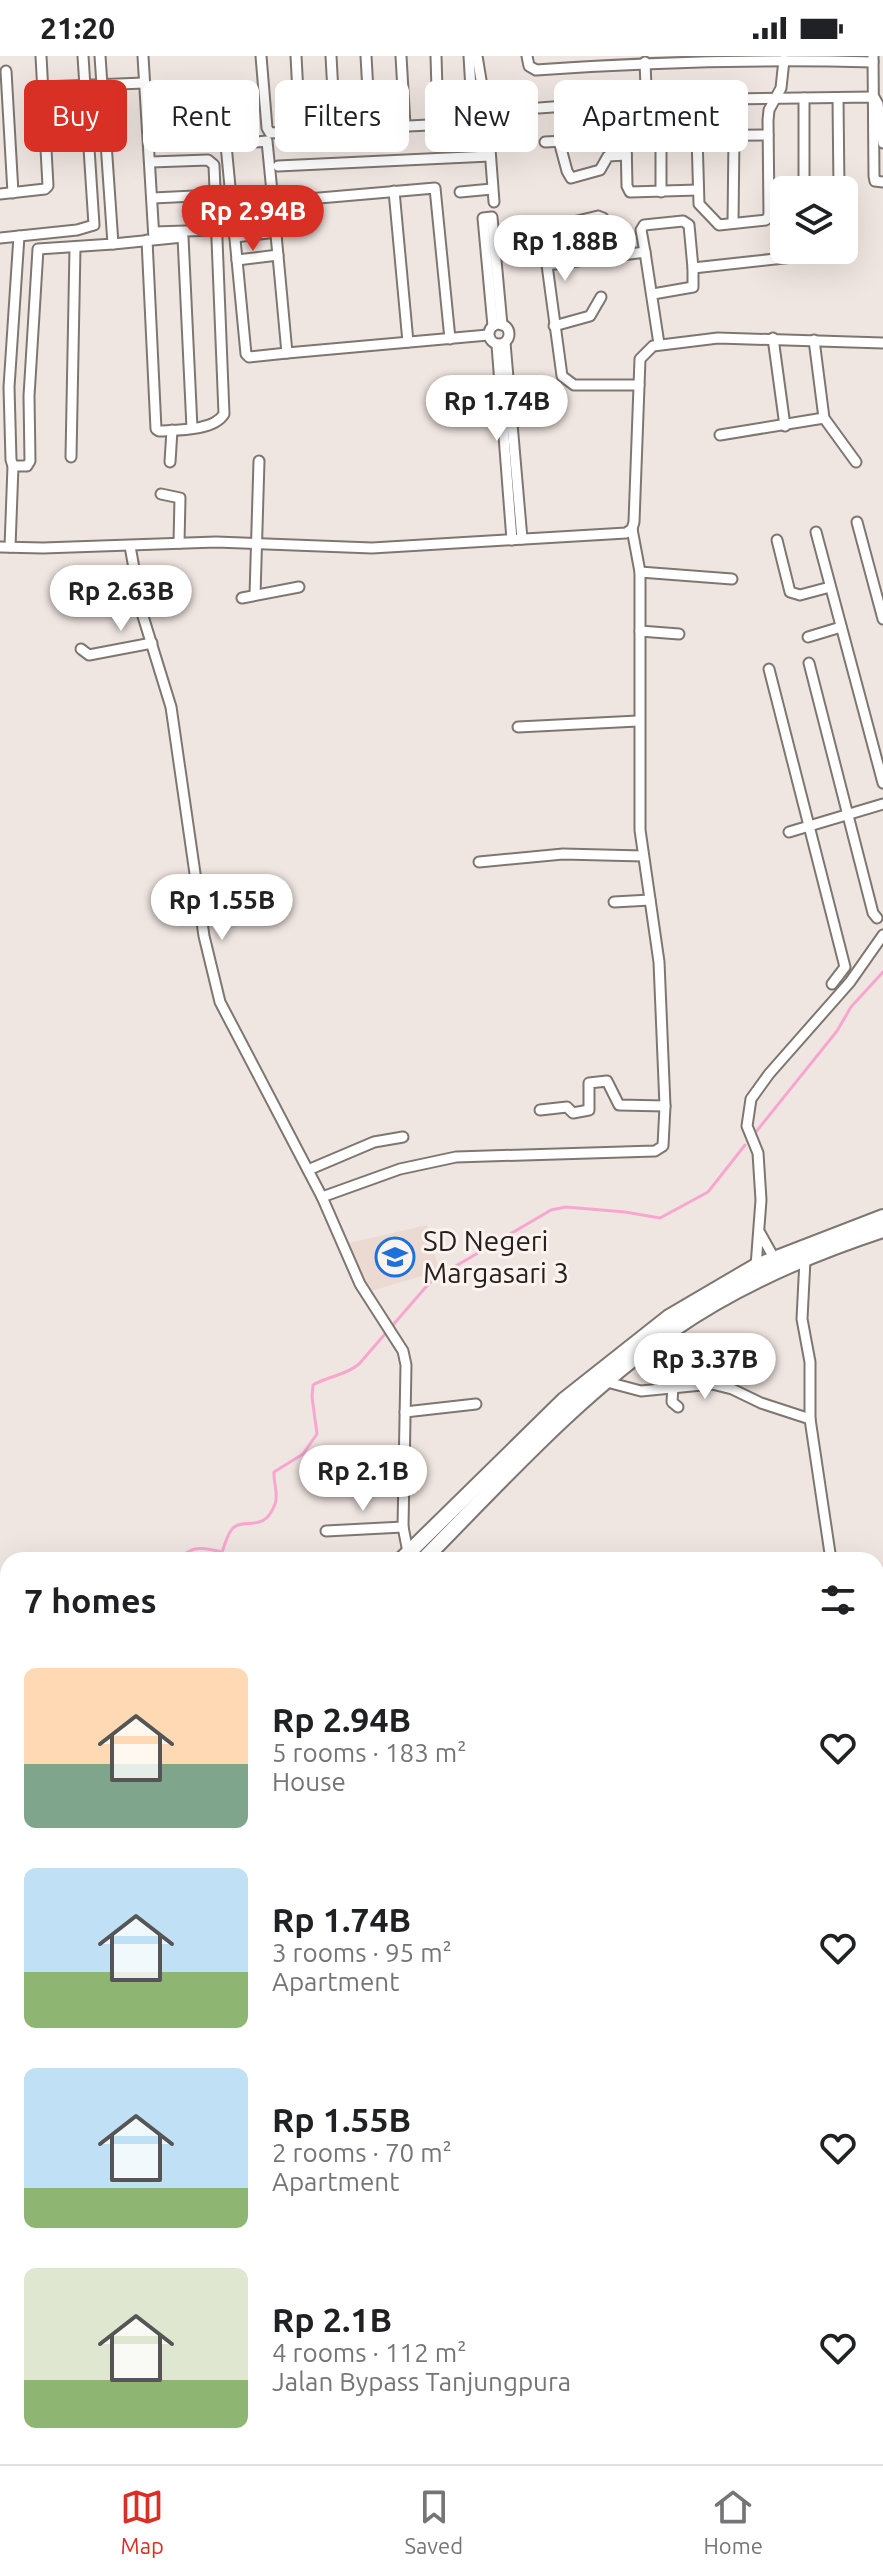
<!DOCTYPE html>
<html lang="en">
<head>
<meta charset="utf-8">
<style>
	:root { --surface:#fff; --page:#f2f2f2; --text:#202124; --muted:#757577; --line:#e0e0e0; --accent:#d93025 }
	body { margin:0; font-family:Ubuntu,sans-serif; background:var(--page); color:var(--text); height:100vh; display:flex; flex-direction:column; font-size:30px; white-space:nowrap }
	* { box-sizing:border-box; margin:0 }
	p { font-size:26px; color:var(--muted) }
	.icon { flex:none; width:44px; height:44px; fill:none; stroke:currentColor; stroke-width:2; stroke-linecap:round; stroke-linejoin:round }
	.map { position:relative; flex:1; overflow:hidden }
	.side { position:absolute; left:0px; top:1496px; width:884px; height:912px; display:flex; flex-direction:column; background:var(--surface); border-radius:24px 24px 0 0; box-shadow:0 8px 32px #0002 }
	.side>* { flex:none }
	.guide { position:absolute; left:24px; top:24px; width:836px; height:72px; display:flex; gap:16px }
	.tools { position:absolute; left:770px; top:120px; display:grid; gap:16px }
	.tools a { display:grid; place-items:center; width:88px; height:88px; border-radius:12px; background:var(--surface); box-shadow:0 8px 32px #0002; font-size:40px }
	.price { position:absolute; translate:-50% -68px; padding:0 18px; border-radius:28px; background:#fff; color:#222; font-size:26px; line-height:52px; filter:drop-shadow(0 2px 4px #0008) }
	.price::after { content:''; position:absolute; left:50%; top:48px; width:24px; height:18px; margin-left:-12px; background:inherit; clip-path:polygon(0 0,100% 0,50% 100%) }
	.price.selected { background:var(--accent); color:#fff }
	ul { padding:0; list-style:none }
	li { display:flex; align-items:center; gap:24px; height:200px; padding:0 24px }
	li span { display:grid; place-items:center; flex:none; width:224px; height:160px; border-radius:12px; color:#555 }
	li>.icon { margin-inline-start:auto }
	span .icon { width:96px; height:96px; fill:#fffc; stroke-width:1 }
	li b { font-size:34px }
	h2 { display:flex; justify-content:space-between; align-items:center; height:96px; padding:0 24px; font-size:34px }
	.tag { padding:0 28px; border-radius:12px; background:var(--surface); box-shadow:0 8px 32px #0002; font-size:28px; line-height:72px }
	.tag.selected { background:var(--accent); color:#fff }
	.status { display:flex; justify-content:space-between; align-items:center; height:56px; padding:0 40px; background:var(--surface); direction:ltr }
	.status svg { height:22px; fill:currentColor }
	.tab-bar { display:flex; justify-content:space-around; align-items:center; height:112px; border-top:2px solid var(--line); background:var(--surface); font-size:22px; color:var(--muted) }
	.tab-bar a { display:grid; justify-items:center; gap:4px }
	.tab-bar .selected { color:var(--accent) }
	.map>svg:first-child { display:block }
	.built { fill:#ebdad1 }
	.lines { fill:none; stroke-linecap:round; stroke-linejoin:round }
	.stream { stroke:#f7a7cf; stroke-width:3 }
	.minor-casing { stroke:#7e7671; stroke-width:13 }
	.highway-casing { stroke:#7e7671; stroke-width:18 }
	.minor { stroke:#fff; stroke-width:9 }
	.highway { stroke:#fff; stroke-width:14 }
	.labels { text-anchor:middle; stroke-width:6; stroke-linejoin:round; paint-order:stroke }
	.poi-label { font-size:28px; fill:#24201f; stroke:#fdf3ee; text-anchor:start }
</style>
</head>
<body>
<div class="status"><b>21:20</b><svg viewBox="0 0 49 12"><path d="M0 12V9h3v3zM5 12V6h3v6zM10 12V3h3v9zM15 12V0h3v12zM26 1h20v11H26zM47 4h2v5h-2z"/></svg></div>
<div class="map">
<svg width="883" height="2408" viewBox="0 0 883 2408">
	<rect width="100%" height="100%" fill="#f0e6e1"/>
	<path class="built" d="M427,1169L439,1215L368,1236L349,1187Z"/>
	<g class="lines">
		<g class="stream">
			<path d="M755,1077L837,975L851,951L883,916"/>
			<path d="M181,1504C189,1488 207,1492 222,1496C225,1489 227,1478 233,1472C245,1461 264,1478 275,1448C279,1437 273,1427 274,1416L303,1398L317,1378L312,1341L313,1329C328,1320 345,1320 359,1308L432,1224L551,1154L566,1151L625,1156L660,1162L708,1136L745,1089"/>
			<path d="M0,1803L8,1796"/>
		</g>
		<defs>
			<g id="minor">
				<path d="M143,0L154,183"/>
				<path d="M261,0L267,72L270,77L488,66"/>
				<path d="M296,0L300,75"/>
				<path d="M331,0L335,73"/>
				<path d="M366,0L370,71"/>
				<path d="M401,0L405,69"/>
				<path d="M436,0L438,68"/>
				<path d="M469,0L473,66"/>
				<path d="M477,0L488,66L494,146"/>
				<path d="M527,0L529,10L536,14C648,6 760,3 873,6"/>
				<path d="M873,0L874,120L875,125L883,126"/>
				<path d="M645,6L648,81"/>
				<path d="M6,15L13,137"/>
				<path d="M42,31L144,27"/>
				<path d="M43,39L109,34"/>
				<path d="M804,42V134"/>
				<path d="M838,42L839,134"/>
				<path d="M539,52L647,44L874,41L878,48L883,87"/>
				<path d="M697,80L699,148L719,169L766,164L769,159L768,64L769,54L781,32L784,4"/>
				<path d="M626,82L627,130L630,136L698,134"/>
				<path d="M559,85L567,115L571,122L600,114L608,100L626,99"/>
				<path d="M545,86L661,80L768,79"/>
				<path d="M278,110L490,100"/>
				<path d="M394,135L408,286"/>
				<path d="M460,136L492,133"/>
				<path d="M661,136V80"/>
				<path d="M0,138L45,133L48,130L41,0"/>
				<path d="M153,142L215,139"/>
				<path d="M273,146L267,85L226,89L246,298L249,301L287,297"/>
				<path d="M733,167L734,80"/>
				<path d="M560,168L567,207"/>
				<path d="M154,176L217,174"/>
				<path d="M235,181L276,176"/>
				<path d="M0,182L77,174L94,169L83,0"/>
				<path d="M147,184L156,373L159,375C177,374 214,375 224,358L214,109L208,104L151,106"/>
				<path d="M113,188L183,181L192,372"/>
				<path d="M645,196L641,174L644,169L683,165L689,169L693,212V231L653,238"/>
				<path d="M237,204L278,199"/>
				<path d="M547,209L542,176L544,173L598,160L603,162L609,201"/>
				<path d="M693,212L802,200"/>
				<circle cx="499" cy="278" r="10"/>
				<path d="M493,270L483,162L492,161L502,269"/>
				<path d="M554,270L590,260L601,241"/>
				<path d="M773,282L785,370"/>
				<path d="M450,283L435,132L273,146L287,297L488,279"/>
				<path d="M814,284L824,362L856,406"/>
				<path d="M505,287L522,483"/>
				<path d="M497,289L512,484"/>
				<path d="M639,329H574L562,320L547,209L645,196L659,288"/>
				<path d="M720,379L824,362"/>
				<path d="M71,401L75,192"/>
				<path d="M170,406L172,374"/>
				<path d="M13,410H27L30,405L29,340L38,193L113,188L100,0"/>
				<path d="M161,438L180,442L179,487"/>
				<path d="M857,466L883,563"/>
				<path d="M816,476L883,727"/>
				<path d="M777,484L790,536L800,539L830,531"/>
				<path d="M130,490L142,557L171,651L204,880L220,946L322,1141L360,1228L403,1295L406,1309L403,1471L408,1496"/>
				<path d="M0,491L43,492L216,486L372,492L626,477L632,473L634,466L640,303L653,290L718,282L883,287"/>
				<path d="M10,491L13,410L11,404L9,331L19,180"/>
				<path d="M640,516L732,523"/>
				<path d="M255,539L259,405"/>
				<path d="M242,542L299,531"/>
				<path d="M84,546L138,538"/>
				<path d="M640,575L679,578"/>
				<path d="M808,581L841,571"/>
				<path d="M81,593L89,599L152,587"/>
				<path d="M809,607L873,857L877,862"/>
				<path d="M769,613L845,911L832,928"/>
				<path d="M518,671L638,665"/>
				<path d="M789,776L883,748"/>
				<path d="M479,806L563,798L643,800"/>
				<path d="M614,846L650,844"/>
				<path d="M540,1054L567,1051L573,1057L589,1054V1027L607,1025L619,1049L665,1050"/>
				<path d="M308,1114L374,1086L403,1081"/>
				<path d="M322,1141L400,1113L456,1101L655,1095L663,1090L665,1050L659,906L640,774V516L632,473"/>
				<path d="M760,1177L774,1202"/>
				<path d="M805,1204L802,1263L810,1306V1363L831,1504"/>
				<path d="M756,1210L761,1144L758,1097L747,1070L751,1043L769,1018L850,926L883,879"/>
				<path d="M607,1326L641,1335L712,1328L732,1333L761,1347L810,1363"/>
				<path d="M673,1330L672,1346L678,1351"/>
				<path d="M405,1356L476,1348"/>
				<path d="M326,1475L403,1471"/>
				<path d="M876,1692L883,1719"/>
				<path d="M876,1728L883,1727"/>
				<path d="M0,1788L8,1780"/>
				<path d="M876,2026L883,2023"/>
				<path d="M876,2243H883"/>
				<path d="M183,2400L184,2408"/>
				<path d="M221,2400L222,2408"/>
				<path d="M319,2400L321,2408"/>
				<path d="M356,2400V2408"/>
				<path d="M402,2400L403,2408"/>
				<path d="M551,2400L552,2408"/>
				<path d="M98,2408L103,2402L127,2400"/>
			</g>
			<g id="highway">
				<path d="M401,1504L564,1344L669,1261L756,1210L883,1161"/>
				<path d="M423,1504C503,1423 580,1337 674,1273C737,1229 810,1198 883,1174"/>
				<path d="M0,1912L8,1904"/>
				<path d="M0,1935L8,1927"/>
			</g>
		</defs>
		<use href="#minor" class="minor-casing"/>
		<use href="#highway" class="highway-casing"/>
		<use href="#minor" class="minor"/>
		<use href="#highway" class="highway"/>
	</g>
	<defs>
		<symbol id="school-ring" viewBox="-11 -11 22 22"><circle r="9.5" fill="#fdf3ee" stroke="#1e71db" stroke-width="1.5"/><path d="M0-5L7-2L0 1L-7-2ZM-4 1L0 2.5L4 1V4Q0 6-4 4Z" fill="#1e71db"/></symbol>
	</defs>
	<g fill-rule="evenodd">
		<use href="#school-ring" x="373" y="1179" width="44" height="44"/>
	</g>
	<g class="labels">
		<g class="poi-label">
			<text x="423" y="1195">SD Negeri<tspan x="423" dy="32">Margasari 3</tspan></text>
		</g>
	</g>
</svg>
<div class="tools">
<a><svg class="icon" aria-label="layers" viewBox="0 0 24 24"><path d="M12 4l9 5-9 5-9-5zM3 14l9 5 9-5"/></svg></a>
</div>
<b class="price selected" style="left:253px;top:197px">Rp 2.94B</b>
<b class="price" style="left:565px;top:227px">Rp 1.88B</b>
<b class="price" style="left:497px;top:387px">Rp 1.74B</b>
<b class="price" style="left:121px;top:577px">Rp 2.63B</b>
<b class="price" style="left:222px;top:886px">Rp 1.55B</b>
<b class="price" style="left:705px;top:1345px">Rp 3.37B</b>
<b class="price" style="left:363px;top:1457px">Rp 2.1B</b>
<div class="guide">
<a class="tag selected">Buy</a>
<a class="tag">Rent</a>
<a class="tag">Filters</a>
<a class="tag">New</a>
<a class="tag">Apartment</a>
</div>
<section class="side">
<h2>7 homes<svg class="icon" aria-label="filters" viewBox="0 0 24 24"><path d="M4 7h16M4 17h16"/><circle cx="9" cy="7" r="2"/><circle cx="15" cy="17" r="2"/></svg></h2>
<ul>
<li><span style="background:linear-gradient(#ffd9b3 60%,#7fa58c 0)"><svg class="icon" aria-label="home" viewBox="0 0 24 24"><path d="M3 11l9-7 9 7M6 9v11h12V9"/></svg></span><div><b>Rp 2.94B</b><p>5 rooms · 183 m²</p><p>House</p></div><svg class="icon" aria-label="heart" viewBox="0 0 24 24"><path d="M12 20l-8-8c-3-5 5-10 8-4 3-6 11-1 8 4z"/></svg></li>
<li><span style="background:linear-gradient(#bfe0f5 65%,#8fb573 0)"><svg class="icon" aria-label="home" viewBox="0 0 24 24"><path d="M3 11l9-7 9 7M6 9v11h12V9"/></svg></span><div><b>Rp 1.74B</b><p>3 rooms · 95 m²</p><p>Apartment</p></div><svg class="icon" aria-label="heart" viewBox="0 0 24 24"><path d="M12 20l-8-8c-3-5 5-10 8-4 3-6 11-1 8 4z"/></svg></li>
<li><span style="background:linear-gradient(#bfe0f5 75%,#8fb573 0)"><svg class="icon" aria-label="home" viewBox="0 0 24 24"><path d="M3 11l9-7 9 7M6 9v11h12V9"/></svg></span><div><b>Rp 1.55B</b><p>2 rooms · 70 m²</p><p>Apartment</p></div><svg class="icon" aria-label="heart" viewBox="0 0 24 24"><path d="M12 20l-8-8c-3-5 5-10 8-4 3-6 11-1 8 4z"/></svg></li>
<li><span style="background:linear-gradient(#dfe7d0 70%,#8fb573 0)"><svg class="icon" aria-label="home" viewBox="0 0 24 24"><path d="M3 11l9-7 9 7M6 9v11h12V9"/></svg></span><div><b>Rp 2.1B</b><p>4 rooms · 112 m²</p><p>Jalan Bypass Tanjungpura</p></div><svg class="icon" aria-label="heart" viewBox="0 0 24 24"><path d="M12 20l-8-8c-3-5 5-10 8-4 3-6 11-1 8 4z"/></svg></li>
</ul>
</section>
</div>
<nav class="tab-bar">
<a class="selected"><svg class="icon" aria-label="map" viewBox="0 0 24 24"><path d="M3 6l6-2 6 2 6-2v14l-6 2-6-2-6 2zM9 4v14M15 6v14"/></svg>Map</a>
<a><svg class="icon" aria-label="saved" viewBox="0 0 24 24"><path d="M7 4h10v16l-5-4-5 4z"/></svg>Saved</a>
<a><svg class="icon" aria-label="home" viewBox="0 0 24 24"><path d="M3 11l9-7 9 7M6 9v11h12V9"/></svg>Home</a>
</nav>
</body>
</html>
